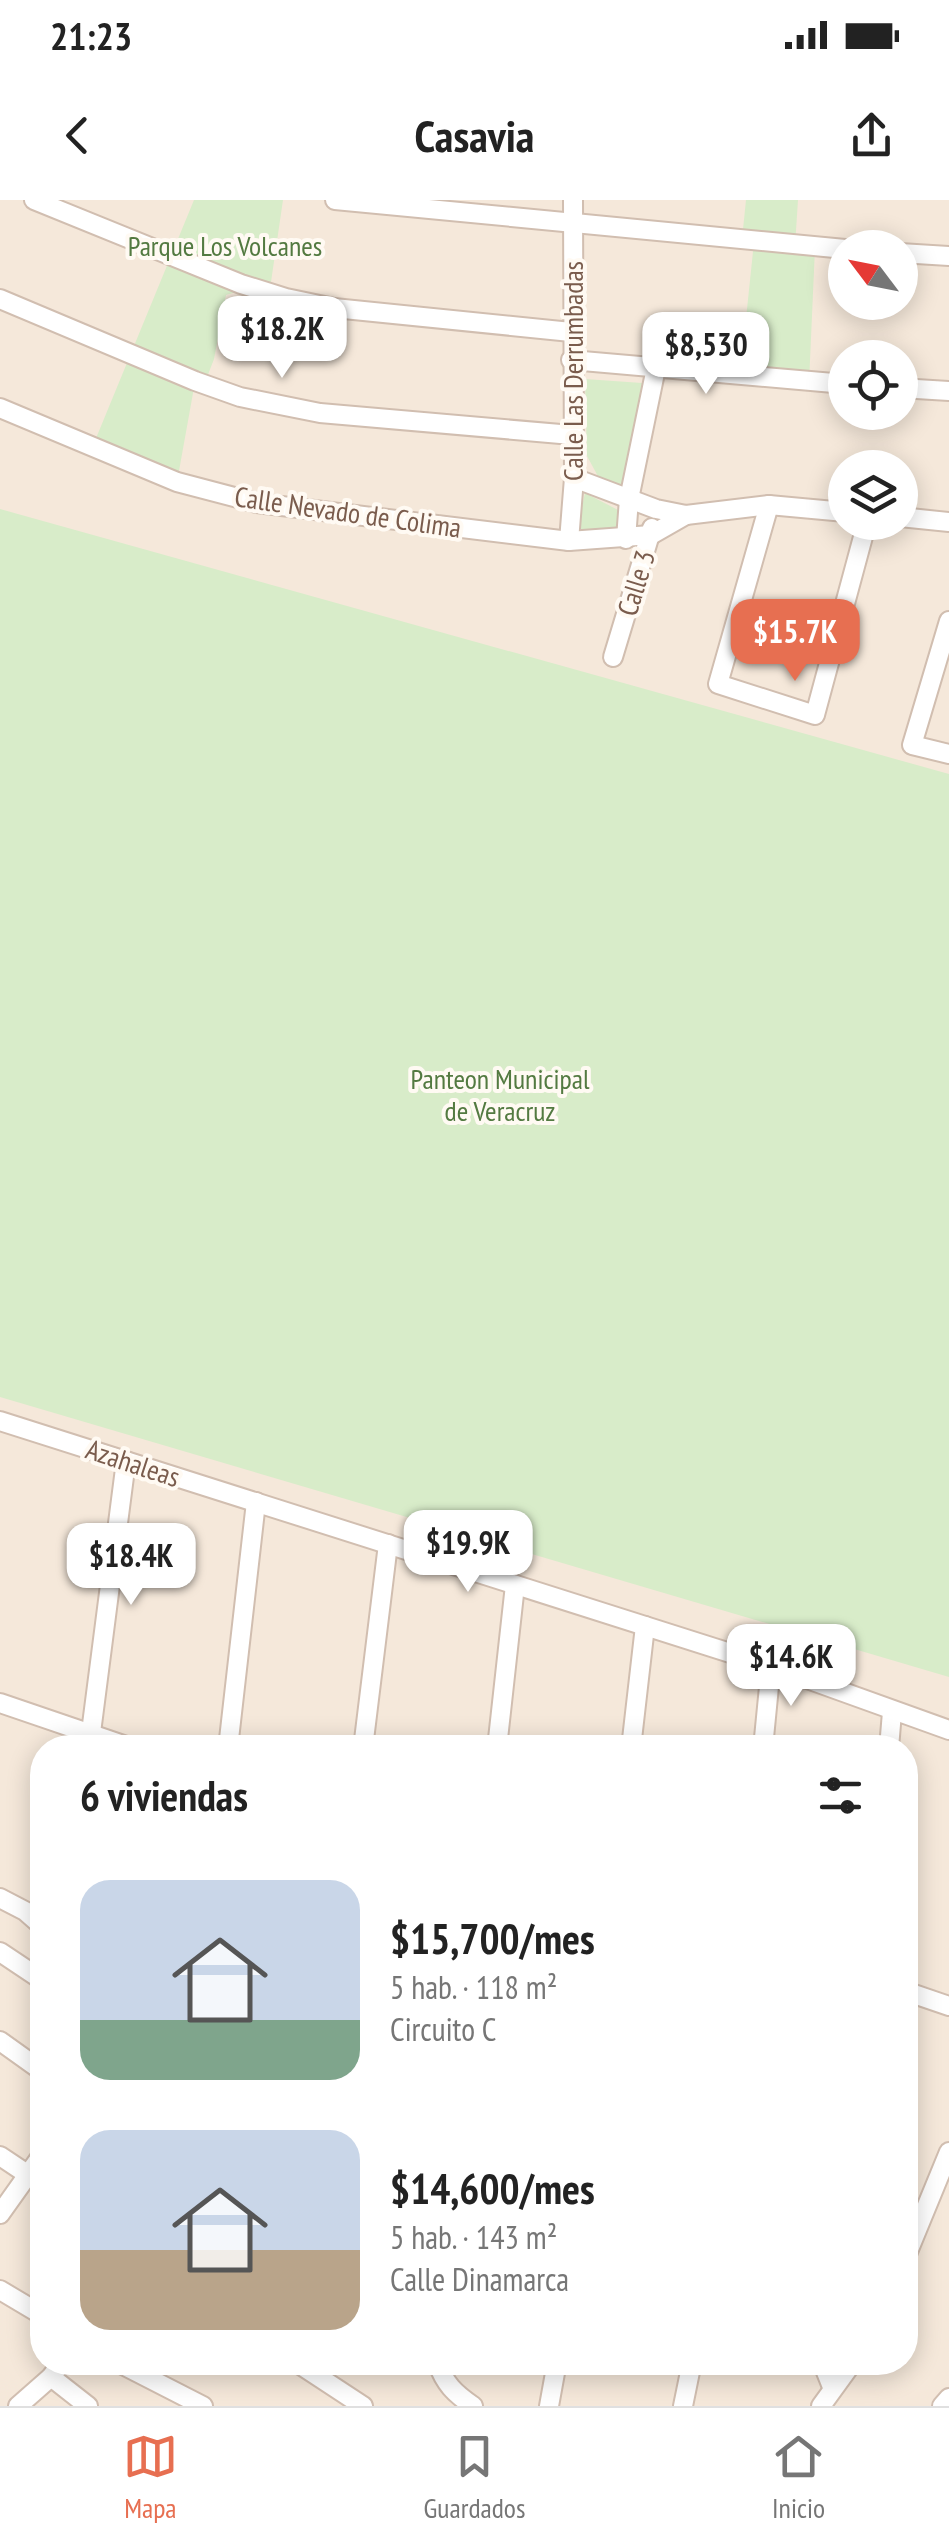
<!DOCTYPE html>
<html lang="es">
<head>
<meta charset="utf-8">
<style>
	:root { --surface:#fff; --page:#f6f6f6; --text:#222; --muted:#767676; --line:#e0e0e0; --accent:#e76f51 }
	body { margin:0; font-family:"PT Sans Narrow",sans-serif; background:var(--page); color:var(--text); height:100vh; display:flex; flex-direction:column; font-size:38px; white-space:nowrap }
	* { box-sizing:border-box; margin:0 }
	p { font-size:32px; color:var(--muted) }
	.icon { flex:none; width:55px; height:55px; fill:none; stroke:currentColor; stroke-width:2; stroke-linecap:round; stroke-linejoin:round }
	.map { position:relative; flex:1; overflow:hidden }
	.sheet { position:absolute; left:30px; top:1535px; width:888px; height:640px; display:flex; flex-direction:column; background:var(--surface); border-radius:40px; box-shadow:0 5px 25px #0003 }
	.sheet>* { flex:none }
	.needle { width:65px; rotate:302deg }
	.tools { position:absolute; left:828px; top:30px; display:grid; gap:20px }
	.tools a { display:grid; place-items:center; width:90px; height:90px; border-radius:50%; background:var(--surface); box-shadow:0 5px 25px #0003; font-size:50px }
	.price { position:absolute; translate:-50% -85px; padding:0 22px; border-radius:20px; background:#fff; color:#222; font-size:32px; line-height:65px; filter:drop-shadow(0 2px 5px #0008) }
	.price::after { content:''; position:absolute; left:50%; top:60px; width:30px; height:22px; margin-left:-15px; background:inherit; clip-path:polygon(0 0,100% 0,50% 100%) }
	.price.current { background:var(--accent); color:#fff }
	ul { padding:0; list-style:none }
	li { display:flex; align-items:center; gap:30px; height:250px; padding:0 50px }
	li span { display:grid; place-items:center; flex:none; width:280px; height:200px; border-radius:30px; color:#555 }
	li>.icon { margin-inline-start:auto }
	span .icon { width:120px; height:120px; fill:#fffc; stroke-width:1 }
	li b { font-size:42px }
	h2 { display:flex; justify-content:space-between; align-items:center; height:120px; padding:0 50px; font-size:42px }
	.status { display:flex; justify-content:space-between; align-items:center; height:70px; padding:0 50px; background:var(--surface); direction:ltr }
	.status svg { height:28px; fill:currentColor }
	header { display:flex; justify-content:space-between; align-items:center; height:130px; padding:0 50px; background:var(--surface); font-size:45px; font-weight:800 }
	.menu { display:flex; justify-content:space-around; align-items:center; height:140px; border-top:2px solid var(--line); background:var(--surface); font-size:28px; color:var(--muted) }
	.menu a { display:grid; justify-items:center; gap:5px }
	.menu .current { color:var(--accent) }
	.map>svg:first-child { display:block }
	.residential { fill:#f5e8da; fill-rule:evenodd }
	.green { fill:#d8ecc9 }
	.lines { fill:none; stroke-linecap:round; stroke-linejoin:round }
	.minor-casing { stroke:#d1beb0; stroke-width:22 }
	.minor { stroke:#fff; stroke-width:18 }
	.labels { text-anchor:middle; stroke-width:8; stroke-linejoin:round; paint-order:stroke }
	.park-label { font-size:28px; fill:#537a41; stroke:#fffaf3 }
	.street-label { font-size:28px; fill:#7a5c4d; stroke:#fffaf3 }
</style>
</head>
<body>
<div class="status"><b>21:23</b><svg viewBox="0 0 49 12"><path d="M0 12V9h3v3zM5 12V6h3v6zM10 12V3h3v9zM15 12V0h3v12zM26 1h20v11H26zM47 4h2v5h-2z"/></svg></div>
<header><svg class="icon" aria-label="back" viewBox="0 0 24 24"><path d="M15 5l-7 7 7 7"/></svg>Casavia<svg class="icon" aria-label="share" viewBox="0 0 24 24"><path d="M12 15V3M7 8l5-5 5 5M5 13v7h14v-7"/></svg></header>
<div class="map">
<svg width="949" height="2206" viewBox="0 0 949 2206">
	<rect width="100%" height="100%" fill="#fdf6ec"/>
	<path class="residential" d="M0,0H949V2206H0ZM845,48H900V102H845ZM845,158H900V212H845ZM845,268H900V322H845ZM42,1548H905V2162H42Z"/>
	<g class="green">
		<path d="M194,0H283L271,82L226,95L214,159L204,185L195,182L177,282L92,248Z"/>
		<path d="M746,0H798L795,46L815,48L809,183L740,176L754,42L742,39Z"/>
		<path d="M585,179L642,183L627,288L600,280L587,256Z"/>
		<path d="M585,293L622,312L619,335L576,333Z"/>
		<path d="M0,309L949,574V1477L0,1197Z"/>
	</g>
	<g class="lines">
		<defs>
			<g id="minor">
				<path d="M34,0L241,84L286,98L334,108L571,132"/>
				<path d="M335,0L845,49"/>
				<path d="M900,53L949,56"/>
				<path d="M0,99L195,181L240,197L320,213L572,235"/>
				<path d="M571,160L845,184"/>
				<path d="M900,188L949,191"/>
				<path d="M0,208L177,282L257,303L569,341L651,335L686,315"/>
				<path d="M574,278L656,309L686,315L769,305L845,312"/>
				<path d="M769,305L718,484L815,515L867,322"/>
				<path d="M900,317L949,322"/>
				<path d="M626,339L629,299L656,168"/>
				<path d="M569,341L574,278L573,0"/>
				<path d="M949,421L912,545L949,554"/>
				<path d="M613,457L652,328"/>
				<path d="M0,1221L771,1466L949,1530"/>
				<path d="M0,1503L132,1548"/>
				<path d="M89,1548L126,1261"/>
				<path d="M228,1548L256,1302"/>
				<path d="M363,1548L388,1344"/>
				<path d="M497,1548L515,1385"/>
				<path d="M631,1548L645,1426"/>
				<path d="M763,1548L771,1466"/>
				<path d="M889,1548L892,1512"/>
				<path d="M0,1698L25,1711L42,1726"/>
				<path d="M0,1752L42,1780"/>
				<path d="M905,1791L949,1806"/>
				<path d="M0,1841L42,1871"/>
				<path d="M0,1956L42,1984"/>
				<path d="M0,2014L42,1955"/>
				<path d="M905,2059L949,1952"/>
				<path d="M0,2090L42,2115"/>
				<path d="M117,2162L203,2206"/>
				<path d="M296,2162L363,2206"/>
				<path d="M437,2162C445,2184 454,2193 473,2206"/>
				<path d="M822,2162L832,2187"/>
				<path d="M51,2177L88,2206"/>
				<path d="M18,2206L51,2177L62,2162"/>
				<path d="M549,2206L557,2162"/>
				<path d="M683,2206L692,2162"/>
				<path d="M821,2206L853,2162"/>
				<path d="M942,2206L949,2198"/>
			</g>
		</defs>
		<use href="#minor" class="minor-casing"/>
		<use href="#minor" class="minor"/>
	</g>
	<g class="labels">
		<g class="park-label">
			<text x="225" y="56">Parque Los Volcanes</text>
			<text x="500" y="889">Panteon Municipal<tspan x="500" dy="32">de Veracruz</tspan></text>
		</g>
		<g class="street-label">
			<text transform="translate(573 171) rotate(-90)" y="10">Calle Las Derrumbadas</text>
			<text transform="translate(348 312) rotate(8)" y="10">Calle Nevado de Colima</text>
			<text transform="translate(636 383) rotate(-73)" y="10">Calle 3</text>
			<text transform="translate(133 1263) rotate(18)" y="10">Azahaleas</text>
		</g>
	</g>
</svg>
<div class="tools">
<a><svg class="needle" viewBox="-14 -14 28 28"><path d="M0-13l5 13h-10z" fill="#e53935"/><path d="M0 13l5-13h-10z" fill="#767676"/></svg></a>
<a><svg class="icon" aria-label="locate" viewBox="0 0 24 24"><circle cx="12" cy="12" r="6"/><path d="M12 2v4M12 18v4M2 12h4M18 12h4"/></svg></a>
<a><svg class="icon" aria-label="layers" viewBox="0 0 24 24"><path d="M12 4l9 5-9 5-9-5zM3 14l9 5 9-5"/></svg></a>
</div>
<b class="price" style="left:282px;top:181px">$18.2K</b>
<b class="price" style="left:706px;top:197px">$8,530</b>
<b class="price current" style="left:795px;top:484px">$15.7K</b>
<b class="price" style="left:468px;top:1395px">$19.9K</b>
<b class="price" style="left:131px;top:1408px">$18.4K</b>
<b class="price" style="left:791px;top:1509px">$14.6K</b>
<section class="sheet">
<h2>6 viviendas<svg class="icon" aria-label="filters" viewBox="0 0 24 24"><path d="M4 7h16M4 17h16"/><circle cx="9" cy="7" r="2"/><circle cx="15" cy="17" r="2"/></svg></h2>
<ul>
<li><span style="background:linear-gradient(#c9d6e8 70%,#7fa58c 0)"><svg class="icon" aria-label="home" viewBox="0 0 24 24"><path d="M3 11l9-7 9 7M6 9v11h12V9"/></svg></span><div><b>$15,700/mes</b><p>5 hab. · 118 m²</p><p>Circuito C</p></div></li>
<li><span style="background:linear-gradient(#c9d6e8 60%,#b9a48a 0)"><svg class="icon" aria-label="home" viewBox="0 0 24 24"><path d="M3 11l9-7 9 7M6 9v11h12V9"/></svg></span><div><b>$14,600/mes</b><p>5 hab. · 143 m²</p><p>Calle Dinamarca</p></div></li>
</ul>
</section>
</div>
<nav class="menu">
<a class="current"><svg class="icon" aria-label="map" viewBox="0 0 24 24"><path d="M3 6l6-2 6 2 6-2v14l-6 2-6-2-6 2zM9 4v14M15 6v14"/></svg>Mapa</a>
<a><svg class="icon" aria-label="saved" viewBox="0 0 24 24"><path d="M7 4h10v16l-5-4-5 4z"/></svg>Guardados</a>
<a><svg class="icon" aria-label="home" viewBox="0 0 24 24"><path d="M3 11l9-7 9 7M6 9v11h12V9"/></svg>Inicio</a>
</nav>
</body>
</html>
